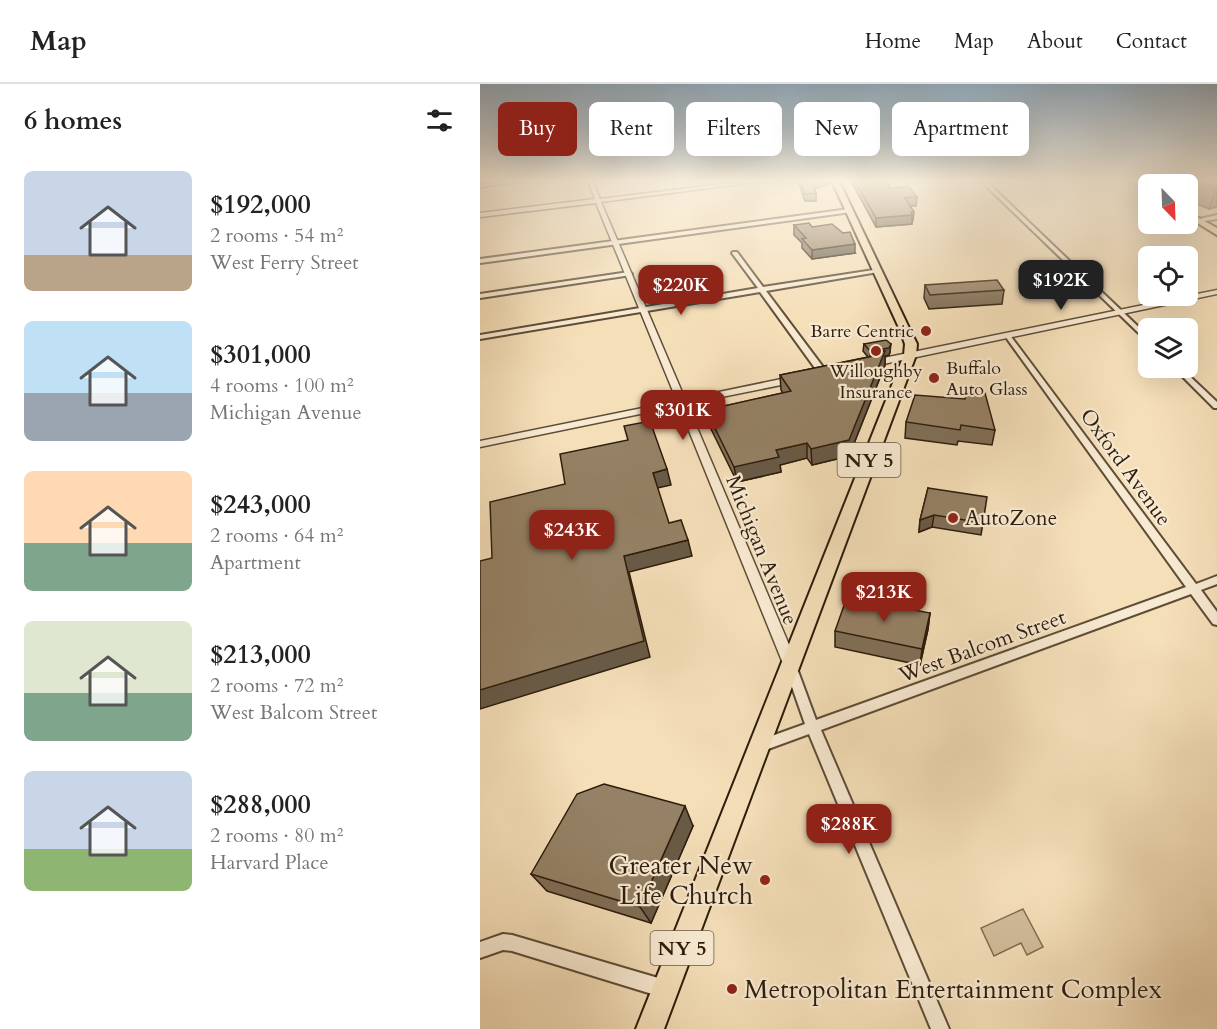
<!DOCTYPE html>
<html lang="en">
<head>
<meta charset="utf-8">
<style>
	:root { --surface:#fff; --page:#f6f6f6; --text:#222; --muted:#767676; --line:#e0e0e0; --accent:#8f2418 }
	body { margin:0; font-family:Cardo,serif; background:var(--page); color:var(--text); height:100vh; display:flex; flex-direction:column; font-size:22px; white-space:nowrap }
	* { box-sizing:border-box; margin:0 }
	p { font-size:20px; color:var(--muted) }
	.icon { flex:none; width:33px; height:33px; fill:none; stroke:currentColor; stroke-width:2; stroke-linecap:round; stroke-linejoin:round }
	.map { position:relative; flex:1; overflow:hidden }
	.side { display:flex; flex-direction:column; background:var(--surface); width:480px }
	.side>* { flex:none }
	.banner { position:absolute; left:18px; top:18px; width:570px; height:54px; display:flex; gap:12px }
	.needle { width:39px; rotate:157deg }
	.controls { position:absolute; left:658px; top:90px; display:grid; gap:12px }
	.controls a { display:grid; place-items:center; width:60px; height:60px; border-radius:9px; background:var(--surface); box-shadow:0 6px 24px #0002; font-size:30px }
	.price { position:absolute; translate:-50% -51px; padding:0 14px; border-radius:12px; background:var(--accent); color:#fff; font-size:20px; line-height:39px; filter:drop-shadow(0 2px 3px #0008) }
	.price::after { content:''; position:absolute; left:50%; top:36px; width:18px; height:14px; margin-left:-9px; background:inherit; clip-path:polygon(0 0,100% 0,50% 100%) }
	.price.current { background:#222; color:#fff }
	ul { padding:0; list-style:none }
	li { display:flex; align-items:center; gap:18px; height:150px; padding:0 24px }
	li span { display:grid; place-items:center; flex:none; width:168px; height:120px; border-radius:9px; color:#555 }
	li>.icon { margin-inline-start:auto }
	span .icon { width:72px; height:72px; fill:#fffc; stroke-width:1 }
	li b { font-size:26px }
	h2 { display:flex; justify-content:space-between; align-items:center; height:72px; padding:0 24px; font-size:26px }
	.chip { padding:0 21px; border-radius:9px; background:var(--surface); box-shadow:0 6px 24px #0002; font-size:21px; line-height:54px }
	.chip.current { background:var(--accent); color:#fff }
	header { display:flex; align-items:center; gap:36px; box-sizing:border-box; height:84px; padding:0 30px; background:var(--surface); border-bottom:2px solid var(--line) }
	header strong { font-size:28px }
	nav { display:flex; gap:33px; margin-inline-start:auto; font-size:21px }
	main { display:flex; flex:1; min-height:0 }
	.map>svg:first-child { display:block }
	.green { fill:#d3be9b; stroke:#806d53; stroke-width:1.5 }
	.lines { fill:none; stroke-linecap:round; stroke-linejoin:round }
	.minor-casing { stroke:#5e4d36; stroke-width:4 }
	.tertiary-casing { stroke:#5e4d36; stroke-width:3 }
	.primary-casing { stroke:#2c1c0b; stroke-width:4 }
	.minor { fill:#f8ead2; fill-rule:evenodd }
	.tertiary { fill:#f8ead2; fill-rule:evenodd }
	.primary { fill:#f5dfb9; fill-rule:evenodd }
	.wall { fill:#806f57; stroke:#2c1c0b; stroke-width:1.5 }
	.shaded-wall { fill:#685a47; stroke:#2c1c0b; stroke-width:1.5 }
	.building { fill:#958165; stroke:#2c1c0b; stroke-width:1.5 }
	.poi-dot { fill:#8f2418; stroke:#f8ead2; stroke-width:2 }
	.labels { text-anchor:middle; stroke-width:4.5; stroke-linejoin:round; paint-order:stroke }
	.far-poi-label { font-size:18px; fill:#2c1c0b; stroke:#f8ead2; text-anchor:end }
	.shield { fill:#f8ead2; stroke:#695a47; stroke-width:1.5 }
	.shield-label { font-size:20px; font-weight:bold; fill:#2c1c0b }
	.street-label { font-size:21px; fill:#2c1c0b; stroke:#f8ead2 }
	.poi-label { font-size:21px; fill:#2c1c0b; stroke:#f8ead2; text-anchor:start }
	.near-poi-label { font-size:26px; fill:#2c1c0b; stroke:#f8ead2; text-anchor:end }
</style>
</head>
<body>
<header>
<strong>Map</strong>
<nav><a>Home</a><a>Map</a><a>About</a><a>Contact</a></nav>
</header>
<main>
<section class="side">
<h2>6 homes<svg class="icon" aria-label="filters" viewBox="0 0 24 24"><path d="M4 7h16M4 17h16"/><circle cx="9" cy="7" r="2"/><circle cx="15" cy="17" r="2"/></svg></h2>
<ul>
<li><span style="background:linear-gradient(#c9d6e8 70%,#b9a48a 0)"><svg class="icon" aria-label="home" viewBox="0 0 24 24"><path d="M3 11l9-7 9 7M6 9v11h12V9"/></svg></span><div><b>$192,000</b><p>2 rooms · 54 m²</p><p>West Ferry Street</p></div></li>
<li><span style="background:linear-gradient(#bfe0f5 60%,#9aa5b1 0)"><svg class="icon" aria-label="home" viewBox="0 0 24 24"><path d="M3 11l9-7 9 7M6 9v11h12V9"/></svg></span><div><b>$301,000</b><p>4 rooms · 100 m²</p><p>Michigan Avenue</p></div></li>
<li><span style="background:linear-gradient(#ffd9b3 60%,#7fa58c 0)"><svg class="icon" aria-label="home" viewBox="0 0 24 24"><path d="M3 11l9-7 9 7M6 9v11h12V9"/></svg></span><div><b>$243,000</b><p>2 rooms · 64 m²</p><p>Apartment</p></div></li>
<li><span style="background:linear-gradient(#dfe7d0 60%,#7fa58c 0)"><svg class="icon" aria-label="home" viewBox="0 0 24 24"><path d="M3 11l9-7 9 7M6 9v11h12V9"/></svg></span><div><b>$213,000</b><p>2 rooms · 72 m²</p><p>West Balcom Street</p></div></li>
<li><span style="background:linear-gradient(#c9d6e8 65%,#8fb573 0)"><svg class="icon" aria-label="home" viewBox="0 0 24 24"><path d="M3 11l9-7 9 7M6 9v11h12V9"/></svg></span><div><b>$288,000</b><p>2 rooms · 80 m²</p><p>Harvard Place</p></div></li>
</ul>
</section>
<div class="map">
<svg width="737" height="945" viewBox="0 0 737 945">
	<rect width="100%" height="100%" fill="#f5dfb9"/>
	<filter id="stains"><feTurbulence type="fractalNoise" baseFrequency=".00333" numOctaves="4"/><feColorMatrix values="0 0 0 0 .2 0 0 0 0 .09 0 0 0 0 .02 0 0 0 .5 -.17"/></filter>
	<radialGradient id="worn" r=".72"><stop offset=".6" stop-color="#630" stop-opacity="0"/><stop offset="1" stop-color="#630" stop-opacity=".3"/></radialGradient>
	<path class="green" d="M543,825L563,863L547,871L541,859L514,872L501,844Z"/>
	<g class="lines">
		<defs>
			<g id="minor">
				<path d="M26,97H41L0,103V101Z"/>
				<path d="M501,97H506L669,253V259Z"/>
				<path d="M369,125L371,128L0,179V175Z"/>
				<path d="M737,131V135L718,138L715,136Z"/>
				<path d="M253,168H257L283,203L400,185V187L398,188L286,207L346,287V291H340L280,208L0,255V251L278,204L252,169Z"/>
				<path d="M149,188L152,190L151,191L0,214V210Z"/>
				<path d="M525,250H529L716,500L737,492V500L721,506L737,528V541L733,540L711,510L341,646L469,945H451L329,650L280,668L275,666L273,662L275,658L325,640L305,583L307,579L311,578L315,579L336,636L706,503L525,252Z"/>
				<path d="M694,284H701L737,318V324H734Z"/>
				<path d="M23,850L32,851L185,896L191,899L194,905L191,911L185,914L32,867L23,866L0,874V858Z"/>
			</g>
			<g id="tertiary">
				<path d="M108,97H113L120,115L266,97H284L121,118L205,315L316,292L320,295L316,298L207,320L318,582L316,586L311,588L306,586L304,582L199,322L0,363V357L197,317L116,119L0,133V129L115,115Z"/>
				<path d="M737,206V210L389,283L385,280L389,277Z"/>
			</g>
			<g id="primary">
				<path d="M352,97H359L430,246L437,260L436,271L184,945H156L424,271L425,260L420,246Z"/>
				<path d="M651,97H660L669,103V108Z"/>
				<path d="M708,128L737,144V151L708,133Z"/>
			</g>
		</defs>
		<use href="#minor" class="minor-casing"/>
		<use href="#tertiary" class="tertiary-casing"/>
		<use href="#primary" class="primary-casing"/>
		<use href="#minor" class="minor"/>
		<use href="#tertiary" class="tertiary"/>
		<use href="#primary" class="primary"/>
	</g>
	<g class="wall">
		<path d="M318,97H350V99L334,105L336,109V117H325Z"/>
		<path d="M371,97H406L410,104L437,113L436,122H430L434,128L433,137H432V140L396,143Z"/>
		<path d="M699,97H737V123L729,125L708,116V100H698Z"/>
		<path d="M314,141L332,143L375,169L332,175L322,164V159L314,151Z"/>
		<path d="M445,201L524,206L522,220L449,225L444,214Z"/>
		<path d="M384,260L410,268L409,271L405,272V281L369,372L332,381L327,374L300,381L301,388L257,398L229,341L226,326L303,309L301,306L300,291L388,273L383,267Z"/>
		<path d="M485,315L515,346L512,361L478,357L477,361L425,354L426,338Z"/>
		<path d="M448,404L503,439L501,451L452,443L439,448L440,436Z"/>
		<path d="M450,529L448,545L440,581L355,563V547Z"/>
		<path d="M213,742L171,839L67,807L51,790Z"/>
	</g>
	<g class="shaded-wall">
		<path d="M335,97H350V99L332,106V98Z"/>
		<path d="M736,106H737V123L729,125Z"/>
		<path d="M432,131V140L396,143V134Z"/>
		<path d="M375,160V169L332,175V166Z"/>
		<path d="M411,260L410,268L409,271L405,272V281L369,372L332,381L331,365L399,271L397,268V273L390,275V267Z"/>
		<path d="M327,359V374L300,381L301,388L257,398L254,383L296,366Z"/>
		<path d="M187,385L191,401L177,404L173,389Z"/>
		<path d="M454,431L452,443L439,448L440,436Z"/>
		<path d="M208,456L212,472L149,488L170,573L0,625V606L144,472Z"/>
		<path d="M450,529L448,545L440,581L442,565Z"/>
		<path d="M205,722L213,742L171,839L160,823Z"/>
	</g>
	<g class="building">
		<path d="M320,97H335L332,98L336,109L325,110Z"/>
		<path d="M375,97H406L410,104L429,103L437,113L425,114L434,128H431L432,131L396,134Z"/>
		<path d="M712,97H737V106H736Z"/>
		<path d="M329,139L332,143L352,140L363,149L370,148L375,160L332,166L322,155L326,154L314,141Z"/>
		<path d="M517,196L524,206L450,211L445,201Z"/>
		<path d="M406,256L411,260L409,264L390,267L384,260Z"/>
		<path d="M405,267L369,356L331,365L327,359L296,366L299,373L254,383L226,326L311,307L300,291L399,271L397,268Z"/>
		<path d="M487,309H505L515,346L481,341L480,346L426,338L435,311L485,315Z"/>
		<path d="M170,337L187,385L173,389L189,439L201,436L208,456L144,472L164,557L0,606V477L12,474L10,418L85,400L80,370L148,356L144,342Z"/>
		<path d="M448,404L507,413L503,439L454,431L440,436Z"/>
		<path d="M367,513L450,529L442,565L355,547Z"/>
		<path d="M124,700L205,722L160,823L51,790L97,710Z"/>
	</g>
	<linearGradient id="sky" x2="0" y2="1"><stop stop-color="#92abbe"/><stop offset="0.42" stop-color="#faf1e0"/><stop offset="1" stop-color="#faf1e0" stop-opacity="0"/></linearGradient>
	<rect width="737" height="230" fill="url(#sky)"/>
	<g class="poi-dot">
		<circle cx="446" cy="247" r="6"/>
		<circle cx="396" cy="267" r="6"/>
		<circle cx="454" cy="294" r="6"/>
		<circle cx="473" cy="434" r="6"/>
		<circle cx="285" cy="796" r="6"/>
		<circle cx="252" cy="905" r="6"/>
	</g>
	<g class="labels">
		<g class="far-poi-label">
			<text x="434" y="253">Barre Centric</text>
			<text x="466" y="290" text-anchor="start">Buffalo<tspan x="466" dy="21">Auto Glass</tspan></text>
			<text x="396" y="293" text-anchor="middle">Willoughby<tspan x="396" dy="21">Insurance</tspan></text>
		</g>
		<g class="shield">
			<rect x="357.5" y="359" width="63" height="34" rx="4.5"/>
			<rect x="170.5" y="847" width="63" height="34" rx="4.5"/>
		</g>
		<g class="shield-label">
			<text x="389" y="383">NY 5</text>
			<text x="202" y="871">NY 5</text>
		</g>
		<g class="street-label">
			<text transform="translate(646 383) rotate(54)" y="7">Oxford Avenue</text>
			<text transform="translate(282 466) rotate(68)" y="7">Michigan Avenue</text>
			<text transform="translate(502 562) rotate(-20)" y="7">West Balcom Street</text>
		</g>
		<g class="poi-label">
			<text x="485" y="441">AutoZone</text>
		</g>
		<g class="near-poi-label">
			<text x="273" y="790">Greater New<tspan x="273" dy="30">Life Church</tspan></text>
			<text x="264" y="914" text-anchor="start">Metropolitan Entertainment Complex</text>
		</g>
	</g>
	<rect width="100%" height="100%" filter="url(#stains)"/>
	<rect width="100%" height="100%" fill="url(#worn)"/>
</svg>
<div class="controls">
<a><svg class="needle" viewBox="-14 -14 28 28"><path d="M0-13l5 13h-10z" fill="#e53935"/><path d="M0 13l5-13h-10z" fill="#767676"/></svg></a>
<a><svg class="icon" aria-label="locate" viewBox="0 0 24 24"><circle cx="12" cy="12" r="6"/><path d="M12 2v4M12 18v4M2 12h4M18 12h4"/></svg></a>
<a><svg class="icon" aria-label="layers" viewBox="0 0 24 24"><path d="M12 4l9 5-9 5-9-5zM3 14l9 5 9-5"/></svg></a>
</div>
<b class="price current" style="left:581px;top:227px">$192K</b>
<b class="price" style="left:201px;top:232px">$220K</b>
<b class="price" style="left:203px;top:357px">$301K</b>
<b class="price" style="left:92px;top:477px">$243K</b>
<b class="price" style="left:404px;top:539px">$213K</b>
<b class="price" style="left:369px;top:771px">$288K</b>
<div class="banner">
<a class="chip current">Buy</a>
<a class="chip">Rent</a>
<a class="chip">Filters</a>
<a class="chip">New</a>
<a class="chip">Apartment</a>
</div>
</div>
</main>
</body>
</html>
